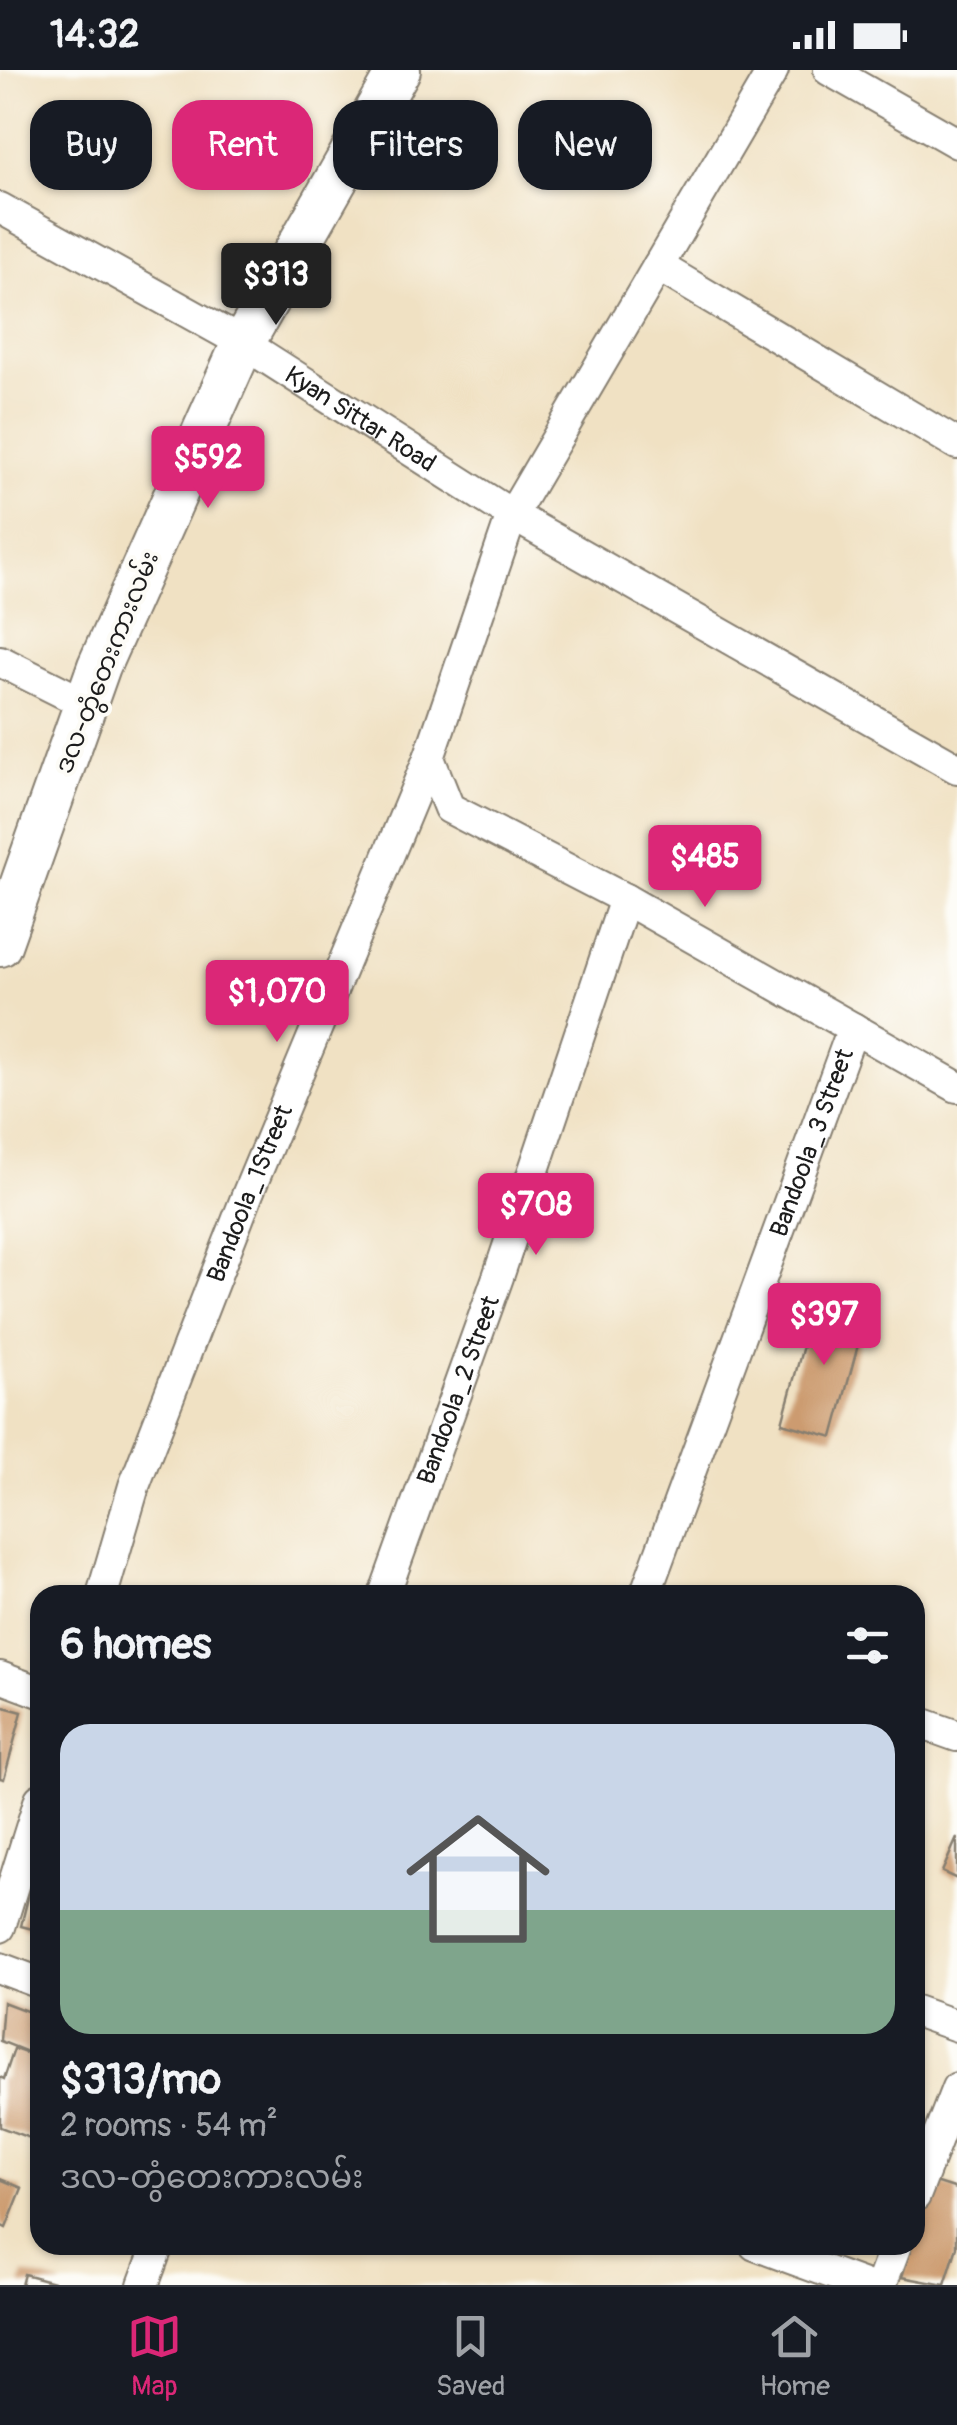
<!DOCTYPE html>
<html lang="en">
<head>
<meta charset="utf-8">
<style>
	:root { --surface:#171b24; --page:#20242c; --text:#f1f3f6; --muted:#9ea1a6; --line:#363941; --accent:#db2777 }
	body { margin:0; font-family:Pangolin,"Noto Sans Myanmar",sans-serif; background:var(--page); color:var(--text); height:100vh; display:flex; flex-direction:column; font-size:38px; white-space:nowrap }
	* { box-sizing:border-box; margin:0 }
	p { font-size:32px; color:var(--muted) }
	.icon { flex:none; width:55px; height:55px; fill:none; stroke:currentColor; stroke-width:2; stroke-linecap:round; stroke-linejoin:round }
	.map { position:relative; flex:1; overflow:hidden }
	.drawer { position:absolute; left:30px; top:1515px; width:895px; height:670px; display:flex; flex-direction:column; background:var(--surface); border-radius:30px; box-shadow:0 2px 8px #0004 }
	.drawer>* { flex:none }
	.hud { position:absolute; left:30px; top:30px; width:898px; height:90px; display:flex; gap:20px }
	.price { position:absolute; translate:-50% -85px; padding:0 22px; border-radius:10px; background:var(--accent); color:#fff; font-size:32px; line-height:65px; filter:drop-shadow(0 2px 5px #0008) }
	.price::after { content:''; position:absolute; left:50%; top:60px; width:30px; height:22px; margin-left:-15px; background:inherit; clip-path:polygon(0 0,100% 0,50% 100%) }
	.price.current { background:#222; color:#fff }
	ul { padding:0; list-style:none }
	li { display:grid; align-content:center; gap:20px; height:530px; padding:0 30px }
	li span { display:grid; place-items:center; height:310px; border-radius:30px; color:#555 }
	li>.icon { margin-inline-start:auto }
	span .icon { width:180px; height:180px; fill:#fffc; stroke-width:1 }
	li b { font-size:42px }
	h2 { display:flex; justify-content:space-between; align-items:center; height:120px; padding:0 30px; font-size:42px }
	.tag { padding:0 35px; border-radius:30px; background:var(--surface); box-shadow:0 2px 8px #0004; font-size:35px; line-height:90px }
	.tag.current { background:var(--accent); color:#fff }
	.status { display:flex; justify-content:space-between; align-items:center; height:70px; padding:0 50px; background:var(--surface); direction:ltr }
	.status svg { height:28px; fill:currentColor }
	.tab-bar { display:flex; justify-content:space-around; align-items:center; height:140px; border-top:2px solid var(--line); background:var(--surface); font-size:28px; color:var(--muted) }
	.tab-bar a { display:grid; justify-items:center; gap:5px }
	.tab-bar .current { color:var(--accent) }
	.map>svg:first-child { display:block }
	.building { fill:#cc9b6f }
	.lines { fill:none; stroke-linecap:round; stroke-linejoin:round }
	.street-casing { stroke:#867e70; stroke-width:34 }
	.secondary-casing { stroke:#867e70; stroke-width:46 }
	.street { stroke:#fff; stroke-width:30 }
	.secondary { stroke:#fff; stroke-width:42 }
	.labels { text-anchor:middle; stroke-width:8; stroke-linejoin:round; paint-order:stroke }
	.street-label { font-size:25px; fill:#1c1c1c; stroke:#fdfcf7 }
</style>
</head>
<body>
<div class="status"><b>14:32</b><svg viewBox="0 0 49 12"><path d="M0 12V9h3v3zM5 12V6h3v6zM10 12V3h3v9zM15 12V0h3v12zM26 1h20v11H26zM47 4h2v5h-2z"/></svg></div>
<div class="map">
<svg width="957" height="2215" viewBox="0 0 957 2215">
	<rect width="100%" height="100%" fill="#fdfcf7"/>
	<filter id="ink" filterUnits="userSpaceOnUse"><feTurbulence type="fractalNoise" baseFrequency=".01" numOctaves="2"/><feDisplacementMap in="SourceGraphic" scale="20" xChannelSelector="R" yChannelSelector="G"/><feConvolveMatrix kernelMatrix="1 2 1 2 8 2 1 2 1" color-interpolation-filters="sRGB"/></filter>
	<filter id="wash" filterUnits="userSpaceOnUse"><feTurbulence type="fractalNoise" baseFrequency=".0048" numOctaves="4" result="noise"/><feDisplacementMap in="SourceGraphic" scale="40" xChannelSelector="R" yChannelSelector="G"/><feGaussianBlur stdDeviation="2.25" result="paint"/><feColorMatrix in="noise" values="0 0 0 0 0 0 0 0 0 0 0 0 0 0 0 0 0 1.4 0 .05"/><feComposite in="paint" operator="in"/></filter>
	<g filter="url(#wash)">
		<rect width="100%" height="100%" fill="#f0e1c3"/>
		<g id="blocks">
			<g class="building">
				<path d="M816,1228L867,1242L833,1367L782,1353Z"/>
				<path d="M0,1636L22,1642L4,1709L0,1708Z"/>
				<path d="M957,1768V1809L942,1802Z"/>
				<path d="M34,1804L40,1805V1861L21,1856Z"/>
				<path d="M3,1932L40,1946V1987L0,1971Z"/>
				<path d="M14,1979L40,1988V2072L0,2057V2007L4,2009Z"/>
				<path d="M0,2109L22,2118L6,2158L0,2155Z"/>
				<path d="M932,2111L957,2119V2177L945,2215L902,2207Z"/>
				<path d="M81,2175H115L112,2185Z"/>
				<path d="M24,2204L61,2214V2215H21Z"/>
			</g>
		</g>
	</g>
	<g filter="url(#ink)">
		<use href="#blocks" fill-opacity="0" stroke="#867e70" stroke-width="2.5"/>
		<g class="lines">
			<defs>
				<g id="street">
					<path d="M829,0L957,73"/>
					<path id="s1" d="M0,138L243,273L512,445L957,698"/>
					<path d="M658,196L957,374"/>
					<path d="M0,591L86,634"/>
					<path d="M429,688L449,738L625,829L957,1017"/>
					<path id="s2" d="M102,1525L134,1416L248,1123L429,688L512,445L773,0"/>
					<path id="s3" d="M384,1525L498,1207L625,829"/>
					<path id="s4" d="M645,1525L853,958"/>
					<path d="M0,1607L40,1622"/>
					<path d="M915,1651L957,1666"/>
					<path d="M0,1857L40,1729"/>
					<path d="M0,1898L40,1913"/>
					<path d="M915,1941L957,1956"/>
					<path d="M915,2126L957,2018"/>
					<path d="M755,2175L864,2215"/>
					<path d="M143,2215L158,2175"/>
					<path d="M881,2215L896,2175"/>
				</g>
				<path id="secondary" d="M0,875L99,596L243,273L399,0"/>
			</defs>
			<use href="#street" class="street-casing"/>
			<use href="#secondary" class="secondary-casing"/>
			<use href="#street" class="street"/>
			<use href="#secondary" class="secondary"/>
		</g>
	</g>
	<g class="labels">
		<g class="street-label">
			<text dy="9" stroke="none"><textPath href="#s1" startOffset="418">Kyan Sittar Road</textPath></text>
			<text transform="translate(106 592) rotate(-68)" y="9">ဒလ-တွံတေးကားလမ်း</text>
			<text dy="9" stroke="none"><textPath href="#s4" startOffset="482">Bandoola_3 Street</textPath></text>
			<text dy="9" stroke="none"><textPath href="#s2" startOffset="428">Bandoola_1Street</textPath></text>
			<text dy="9" stroke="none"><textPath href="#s3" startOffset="218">Bandoola_2 Street</textPath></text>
		</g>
	</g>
</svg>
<b class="price current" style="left:276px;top:258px">$313</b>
<b class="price" style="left:208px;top:441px">$592</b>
<b class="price" style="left:705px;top:840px">$485</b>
<b class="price" style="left:277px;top:975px">$1,070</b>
<b class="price" style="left:536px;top:1188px">$708</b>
<b class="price" style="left:824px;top:1298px">$397</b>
<div class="hud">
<a class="tag">Buy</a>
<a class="tag current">Rent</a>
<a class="tag">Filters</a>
<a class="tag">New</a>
</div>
<section class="drawer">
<h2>6 homes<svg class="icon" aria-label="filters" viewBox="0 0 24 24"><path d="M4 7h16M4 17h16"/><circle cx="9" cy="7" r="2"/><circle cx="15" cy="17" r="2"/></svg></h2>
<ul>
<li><span style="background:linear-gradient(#c9d6e8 60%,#7fa58c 0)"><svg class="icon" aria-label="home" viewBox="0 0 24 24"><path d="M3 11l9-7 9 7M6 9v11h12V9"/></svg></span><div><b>$313/mo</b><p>2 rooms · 54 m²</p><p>ဒလ-တွံတေးကားလမ်း</p></div></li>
</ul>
</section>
</div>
<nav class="tab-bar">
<a class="current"><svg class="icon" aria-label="map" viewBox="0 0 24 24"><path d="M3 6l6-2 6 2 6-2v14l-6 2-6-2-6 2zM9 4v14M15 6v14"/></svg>Map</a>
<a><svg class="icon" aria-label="saved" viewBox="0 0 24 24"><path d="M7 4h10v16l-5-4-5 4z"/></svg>Saved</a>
<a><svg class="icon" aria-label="home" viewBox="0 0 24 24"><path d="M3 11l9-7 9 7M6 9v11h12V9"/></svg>Home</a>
</nav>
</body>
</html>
